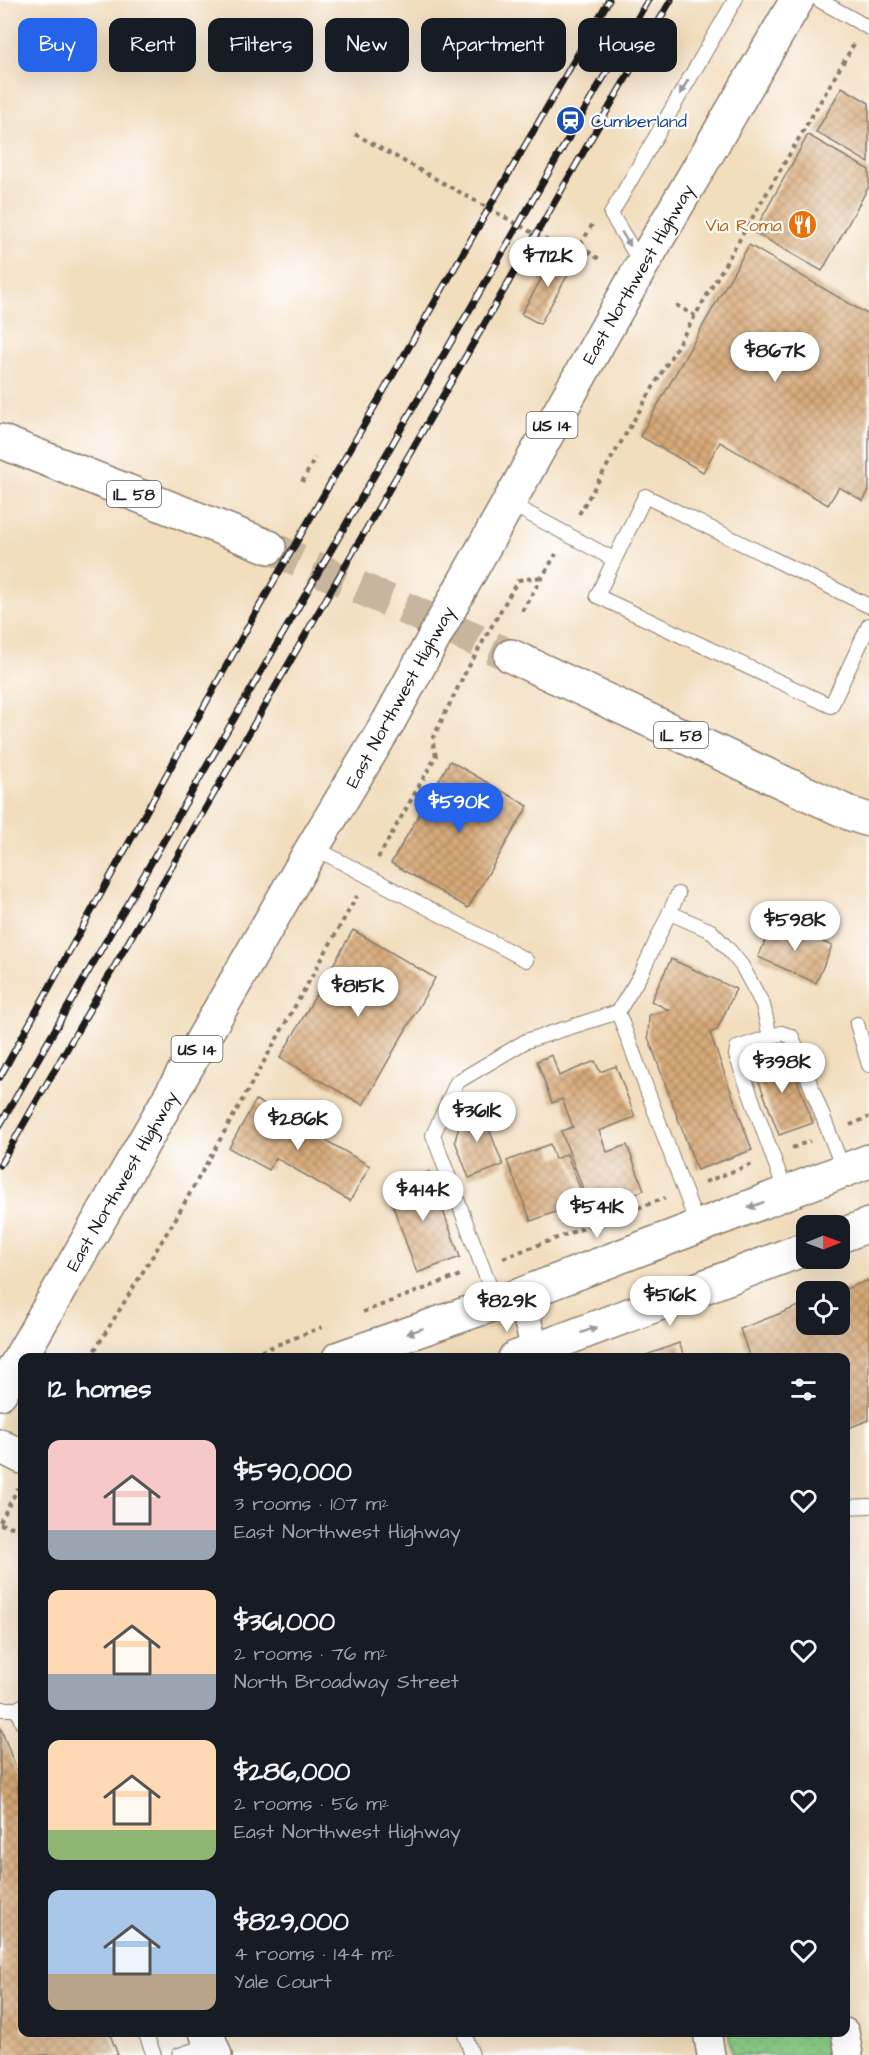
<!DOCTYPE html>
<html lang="en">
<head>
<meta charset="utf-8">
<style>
	:root { --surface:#171b24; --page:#20242c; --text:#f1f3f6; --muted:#9ea1a6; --accent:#2563eb }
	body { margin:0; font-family:"Architects Daughter",sans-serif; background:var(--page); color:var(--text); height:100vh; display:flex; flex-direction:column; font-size:22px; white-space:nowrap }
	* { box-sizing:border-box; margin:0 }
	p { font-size:20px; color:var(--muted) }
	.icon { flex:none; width:33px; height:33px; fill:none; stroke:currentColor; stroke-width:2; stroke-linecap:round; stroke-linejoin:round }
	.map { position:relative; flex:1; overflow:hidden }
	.drawer { position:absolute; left:18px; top:1353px; width:832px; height:684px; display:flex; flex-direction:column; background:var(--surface); border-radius:12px; box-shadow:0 6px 24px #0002 }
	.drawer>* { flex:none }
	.hud { position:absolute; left:18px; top:18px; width:834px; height:54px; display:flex; gap:12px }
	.needle { width:39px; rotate:89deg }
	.fabs { position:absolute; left:796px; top:1215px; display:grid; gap:12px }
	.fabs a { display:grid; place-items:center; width:54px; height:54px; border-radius:12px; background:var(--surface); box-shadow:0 6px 24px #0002; font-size:30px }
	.price { position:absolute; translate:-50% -51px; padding:0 14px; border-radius:21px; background:#fff; color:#222; font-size:20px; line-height:39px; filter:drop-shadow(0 2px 3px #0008) }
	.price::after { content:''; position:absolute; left:50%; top:36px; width:18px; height:14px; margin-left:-9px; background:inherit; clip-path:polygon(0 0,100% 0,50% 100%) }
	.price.on { background:var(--accent); color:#fff }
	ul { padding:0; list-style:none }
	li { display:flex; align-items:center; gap:18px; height:150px; padding:0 30px }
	li span { display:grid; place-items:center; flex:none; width:168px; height:120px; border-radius:12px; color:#555 }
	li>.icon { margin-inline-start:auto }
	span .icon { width:72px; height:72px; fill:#fffc; stroke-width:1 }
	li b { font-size:26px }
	h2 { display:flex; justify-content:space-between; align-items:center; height:72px; padding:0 30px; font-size:26px }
	.tag { padding:0 21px; border-radius:12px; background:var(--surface); box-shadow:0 6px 24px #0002; font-size:21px; line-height:54px }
	.tag.on { background:var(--accent); color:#fff }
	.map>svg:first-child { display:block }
	.grass { fill:url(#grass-dots); stroke:#547652; stroke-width:1.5 }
	.building { fill:url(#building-cross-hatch) }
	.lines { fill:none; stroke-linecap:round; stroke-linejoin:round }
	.primary-tunnel { stroke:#c7b69d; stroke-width:33; stroke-dasharray:33 16; stroke-linecap:butt }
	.lane-casing { stroke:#877c6c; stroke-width:16 }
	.street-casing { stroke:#877c6c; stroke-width:30 }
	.secondary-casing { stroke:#877c6c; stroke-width:36 }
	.primary-casing { stroke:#877c6c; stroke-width:36 }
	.path { stroke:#877c6c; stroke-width:4; stroke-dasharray:4.5 4.5; stroke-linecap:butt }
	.lane { stroke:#fff; stroke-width:14 }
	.street { stroke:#fff; stroke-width:27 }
	.secondary { stroke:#fff; stroke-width:33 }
	.primary { stroke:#fff; stroke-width:33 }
	.rail-casing { stroke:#1c1c1c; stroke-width:7 }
	.rail { stroke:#fff; stroke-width:4.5; stroke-dasharray:14; stroke-linecap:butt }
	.primary-bridge-casing { stroke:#877c6c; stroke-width:36; stroke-linecap:butt }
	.path-bridge { stroke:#877c6c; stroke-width:4; stroke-dasharray:4.5 4.5; stroke-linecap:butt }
	.primary-bridge { stroke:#fff; stroke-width:33 }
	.oneway { fill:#999 }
	.labels { text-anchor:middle; stroke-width:4.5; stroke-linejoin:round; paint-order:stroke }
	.shield { fill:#fff; stroke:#606060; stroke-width:1.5 }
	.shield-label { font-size:16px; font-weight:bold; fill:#1c1c1c }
	.transit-label { font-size:18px; fill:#164399; stroke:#fff; text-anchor:start }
	.food-label { font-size:18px; fill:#c56008; stroke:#fff; text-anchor:end }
	.street-label { font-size:18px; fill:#1c1c1c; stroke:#fff }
</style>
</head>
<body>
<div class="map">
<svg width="869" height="2055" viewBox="0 0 869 2055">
	<defs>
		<pattern id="grass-dots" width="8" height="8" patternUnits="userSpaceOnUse" patternTransform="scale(1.5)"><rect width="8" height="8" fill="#8ccf88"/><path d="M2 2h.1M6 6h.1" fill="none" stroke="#78b175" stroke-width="1.8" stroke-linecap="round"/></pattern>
		<pattern id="building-cross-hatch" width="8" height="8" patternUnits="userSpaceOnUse" patternTransform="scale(1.5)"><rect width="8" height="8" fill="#d8aa79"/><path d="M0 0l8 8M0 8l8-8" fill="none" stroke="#ae8a62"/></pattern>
	</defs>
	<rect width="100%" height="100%" fill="#fff"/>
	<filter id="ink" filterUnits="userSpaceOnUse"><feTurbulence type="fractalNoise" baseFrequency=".0167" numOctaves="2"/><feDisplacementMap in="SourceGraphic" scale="12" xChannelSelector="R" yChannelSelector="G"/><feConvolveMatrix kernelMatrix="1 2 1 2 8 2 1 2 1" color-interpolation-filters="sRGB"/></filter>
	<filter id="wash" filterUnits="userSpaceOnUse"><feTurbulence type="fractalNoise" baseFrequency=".008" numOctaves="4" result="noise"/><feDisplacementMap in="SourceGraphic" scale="24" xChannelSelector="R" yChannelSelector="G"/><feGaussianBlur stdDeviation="1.35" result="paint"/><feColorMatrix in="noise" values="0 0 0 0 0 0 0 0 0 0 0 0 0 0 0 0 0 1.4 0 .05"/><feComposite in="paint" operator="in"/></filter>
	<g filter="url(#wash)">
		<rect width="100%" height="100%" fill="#f2ddbd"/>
		<path class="grass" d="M728,2033H824L830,2055H733Z"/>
		<g id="blocks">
			<g class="building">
				<path d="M842,87L869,103V163L816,132Z"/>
				<path d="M808,135L869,170V186L822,271L754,232Z"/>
				<path d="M749,245L869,315V490L863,501L839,487L828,505L720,442L703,472L640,436Z"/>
				<path d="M557,252L575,262L540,324L521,314Z"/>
				<path d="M450,761L528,806L468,908L391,863Z"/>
				<path d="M775,920L832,946L816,983L758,957Z"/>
				<path d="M353,930L435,978L363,1105L280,1058Z"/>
				<path d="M671,959L736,989L717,1030L710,1033L752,1150L697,1170L648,1037L649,1015L669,1010L651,1001Z"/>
				<path d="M780,1052L784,1064L790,1062L813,1123L779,1135L752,1063Z"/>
				<path d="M552,1055L559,1076L595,1061L600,1072L616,1066L635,1117L599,1131L607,1152L627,1145L644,1190L591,1210L561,1131L573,1127L562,1099L552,1103L537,1061Z"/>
				<path d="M256,1100L370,1166L350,1201L276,1158L269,1170L229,1148Z"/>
				<path d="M478,1100L503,1165L469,1178L455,1141L462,1114Z"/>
				<path d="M550,1144L555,1159L567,1154L585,1201L531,1221L507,1161Z"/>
				<path d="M429,1172L460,1257L417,1273L386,1187Z"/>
				<path d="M869,1280V1420L846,1429V1358H750L740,1329L807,1303V1324H840V1291Z"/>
				<path d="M679,1343L685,1358H641V1357Z"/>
				<path d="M0,1726L22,1785L17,1787L22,1801V2032H109L118,2055H0Z"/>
			</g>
		</g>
	</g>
	<g filter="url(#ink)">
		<use href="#blocks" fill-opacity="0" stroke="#877c6c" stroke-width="1.5"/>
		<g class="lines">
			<path class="primary-tunnel" d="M269,547L511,656"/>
			<defs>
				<g id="lane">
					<path d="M819,0L869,28"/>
					<path d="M642,265L611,214L735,0"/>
					<path d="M509,503L613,559"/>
					<path d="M869,606L645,496L597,596L831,706L869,625"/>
					<path d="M313,847L526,960"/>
					<path d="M670,913L711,931L729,950L742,966L763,1005L770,1037"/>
					<path d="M618,1012L698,1227"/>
					<path d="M857,1024L869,1065"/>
					<path d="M786,1193L736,1055L737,1048L782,1033L792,1037L844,1171"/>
					<path d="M496,1303L433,1135L457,1082L526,1041L618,1012L641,974L678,894"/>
					<path d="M846,1507L869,1506"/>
					<path d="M22,1706L17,1709L22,1723"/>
					<path d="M0,1709H17"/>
					<path d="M145,2032L154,2055"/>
					<path d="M464,2032L472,2055"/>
					<path d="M179,2055L211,2044"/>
				</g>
				<g id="street">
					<path d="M520,1295L538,1358"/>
					<path d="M707,2032L711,2055"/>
					<path d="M845,2032L849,2055"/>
				</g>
				<g id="secondary">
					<path d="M840,1236L869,1225"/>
					<path d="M339,1358L520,1295L869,1161"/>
					<path d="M515,1358L807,1248"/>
					<path d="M0,1446L22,1457"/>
					<path d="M206,2032L215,2055"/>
				</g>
				<g id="primary">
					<path d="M0,441L269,547"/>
					<path d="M462,586L642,265L797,0"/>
					<path d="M511,656L851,814L869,820"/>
					<path d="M0,1393L313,847L389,721"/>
				</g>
			</defs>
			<use href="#lane" class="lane-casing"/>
			<use href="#street" class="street-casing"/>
			<use href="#secondary" class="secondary-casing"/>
			<use href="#primary" class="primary-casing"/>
			<g class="path">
				<path d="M355,134L542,238L576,253L592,225"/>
				<path d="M580,246L602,261"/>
				<path d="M676,305L695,316"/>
				<path d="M302,482L315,458"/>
				<path d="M579,514L854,44"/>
				<path d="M518,580L542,577"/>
				<path d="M522,611L556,554"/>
				<path d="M378,858L436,756L432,740L464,675"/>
				<path d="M850,1125L869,1117"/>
				<path d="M792,1148L810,1141"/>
				<path d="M705,1182L752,1164"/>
				<path d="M503,1258L665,1198"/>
				<path d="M363,1312L463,1274"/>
				<path d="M90,1358L176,1218L357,896"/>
				<path d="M244,1358L322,1327"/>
				<path d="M0,1522L18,1488"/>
				<path d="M0,1524L22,1529"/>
			</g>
			<use href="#lane" class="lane"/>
			<use href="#street" class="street"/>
			<use href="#secondary" class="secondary"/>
			<use href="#primary" class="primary"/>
			<defs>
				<g id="rail">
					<path d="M0,1077L255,614L609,0"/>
					<path d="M0,1125L648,0"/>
					<path d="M0,1165L671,0"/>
				</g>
			</defs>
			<use href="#rail" class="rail-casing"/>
			<use href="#rail" class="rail"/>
			<defs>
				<path id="primary-bridge" d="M389,721L462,586"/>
			</defs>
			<use href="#primary-bridge" class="primary-bridge-casing"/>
			<path class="path-bridge" d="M464,675L518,580"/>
			<use href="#primary-bridge" class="primary-bridge"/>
		</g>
		<defs><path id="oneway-solid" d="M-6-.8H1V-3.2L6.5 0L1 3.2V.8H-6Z" transform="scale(1.5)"/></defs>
		<g class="oneway">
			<use href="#oneway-solid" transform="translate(684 87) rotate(120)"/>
			<use href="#oneway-solid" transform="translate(626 239) rotate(58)"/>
			<use href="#oneway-solid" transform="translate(756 1205) rotate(159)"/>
			<use href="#oneway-solid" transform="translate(589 1330) rotate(-20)"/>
			<use href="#oneway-solid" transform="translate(415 1331) rotate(161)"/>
		</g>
	</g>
	<defs>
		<symbol id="station-disc" viewBox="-11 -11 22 22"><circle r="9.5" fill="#1a4fb4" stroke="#fff"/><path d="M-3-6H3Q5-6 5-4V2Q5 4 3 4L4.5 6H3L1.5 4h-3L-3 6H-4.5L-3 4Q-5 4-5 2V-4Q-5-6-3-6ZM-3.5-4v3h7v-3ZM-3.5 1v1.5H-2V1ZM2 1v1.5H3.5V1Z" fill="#fff"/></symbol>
		<symbol id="restaurant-disc" viewBox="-11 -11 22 22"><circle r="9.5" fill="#e8710a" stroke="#fff"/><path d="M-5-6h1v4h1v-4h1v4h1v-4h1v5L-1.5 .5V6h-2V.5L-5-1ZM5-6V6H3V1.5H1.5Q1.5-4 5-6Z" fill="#fff"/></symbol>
	</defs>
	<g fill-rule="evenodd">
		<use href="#station-disc" x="554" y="104" width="33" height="33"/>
		<use href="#restaurant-disc" x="786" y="208" width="33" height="33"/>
	</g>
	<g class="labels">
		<g class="shield">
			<rect x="526.5" y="412" width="51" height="26" rx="4.5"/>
			<rect x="107" y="481" width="54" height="26" rx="4.5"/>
			<rect x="654" y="722" width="54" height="26" rx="4.5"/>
			<rect x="171.5" y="1036" width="51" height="26" rx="4.5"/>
		</g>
		<g class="shield-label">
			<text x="552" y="431">US 14</text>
			<text x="134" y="500">IL 58</text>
			<text x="681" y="741">IL 58</text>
			<text x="197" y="1055">US 14</text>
		</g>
		<g class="transit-label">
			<text x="591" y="127">Cumberland</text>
		</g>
		<g class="food-label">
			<text x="782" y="231">Via Roma</text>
		</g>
		<g class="street-label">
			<text transform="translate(638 274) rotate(-60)" y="6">East Northwest Highway</text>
			<text transform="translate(400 697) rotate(-61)" y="6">East Northwest Highway</text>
			<text transform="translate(122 1181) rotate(-60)" y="6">East Northwest Highway</text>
		</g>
	</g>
</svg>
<div class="fabs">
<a><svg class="needle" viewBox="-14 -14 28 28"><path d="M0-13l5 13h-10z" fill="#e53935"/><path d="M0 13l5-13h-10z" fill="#9ea1a6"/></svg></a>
<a><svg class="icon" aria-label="locate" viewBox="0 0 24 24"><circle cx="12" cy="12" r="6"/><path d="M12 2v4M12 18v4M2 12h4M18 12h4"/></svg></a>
</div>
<b class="price" style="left:548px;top:288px">$712K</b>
<b class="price" style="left:775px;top:383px">$867K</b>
<b class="price on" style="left:459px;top:834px">$590K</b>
<b class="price" style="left:795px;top:952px">$598K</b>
<b class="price" style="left:358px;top:1018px">$815K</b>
<b class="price" style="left:782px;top:1094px">$398K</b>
<b class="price" style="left:477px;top:1143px">$361K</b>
<b class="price" style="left:298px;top:1151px">$286K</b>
<b class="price" style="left:423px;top:1222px">$414K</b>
<b class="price" style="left:597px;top:1239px">$541K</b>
<b class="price" style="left:670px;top:1327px">$516K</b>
<b class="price" style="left:507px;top:1333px">$829K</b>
<div class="hud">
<a class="tag on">Buy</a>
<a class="tag">Rent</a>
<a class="tag">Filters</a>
<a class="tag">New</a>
<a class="tag">Apartment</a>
<a class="tag">House</a>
</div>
<section class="drawer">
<h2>12 homes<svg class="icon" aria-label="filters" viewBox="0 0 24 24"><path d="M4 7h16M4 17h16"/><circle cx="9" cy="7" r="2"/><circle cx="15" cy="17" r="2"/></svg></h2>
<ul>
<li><span style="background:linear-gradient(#f6c9c9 75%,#9aa5b1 0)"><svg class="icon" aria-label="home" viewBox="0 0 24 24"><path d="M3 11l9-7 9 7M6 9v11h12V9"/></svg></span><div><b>$590,000</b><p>3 rooms · 107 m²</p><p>East Northwest Highway</p></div><svg class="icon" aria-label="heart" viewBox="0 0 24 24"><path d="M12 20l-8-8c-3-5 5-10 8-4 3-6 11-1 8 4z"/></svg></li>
<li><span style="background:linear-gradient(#ffd9b3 70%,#9aa5b1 0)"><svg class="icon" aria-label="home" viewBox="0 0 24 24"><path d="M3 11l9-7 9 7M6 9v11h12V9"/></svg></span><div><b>$361,000</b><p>2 rooms · 76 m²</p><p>North Broadway Street</p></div><svg class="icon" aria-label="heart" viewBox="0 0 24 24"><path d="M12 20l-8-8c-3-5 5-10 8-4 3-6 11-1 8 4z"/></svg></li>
<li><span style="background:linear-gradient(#ffd9b3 75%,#8fb573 0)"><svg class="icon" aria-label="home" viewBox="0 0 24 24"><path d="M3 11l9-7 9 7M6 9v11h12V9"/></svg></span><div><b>$286,000</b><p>2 rooms · 56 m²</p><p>East Northwest Highway</p></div><svg class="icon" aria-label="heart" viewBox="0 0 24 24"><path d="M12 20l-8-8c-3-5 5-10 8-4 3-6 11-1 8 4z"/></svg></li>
<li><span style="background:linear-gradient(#a9c7e8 70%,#b9a48a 0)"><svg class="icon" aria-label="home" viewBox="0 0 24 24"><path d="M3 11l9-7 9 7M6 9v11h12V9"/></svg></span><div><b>$829,000</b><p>4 rooms · 144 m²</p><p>Yale Court</p></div><svg class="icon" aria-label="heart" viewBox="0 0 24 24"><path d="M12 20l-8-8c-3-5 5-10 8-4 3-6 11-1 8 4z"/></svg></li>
</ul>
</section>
</div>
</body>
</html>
